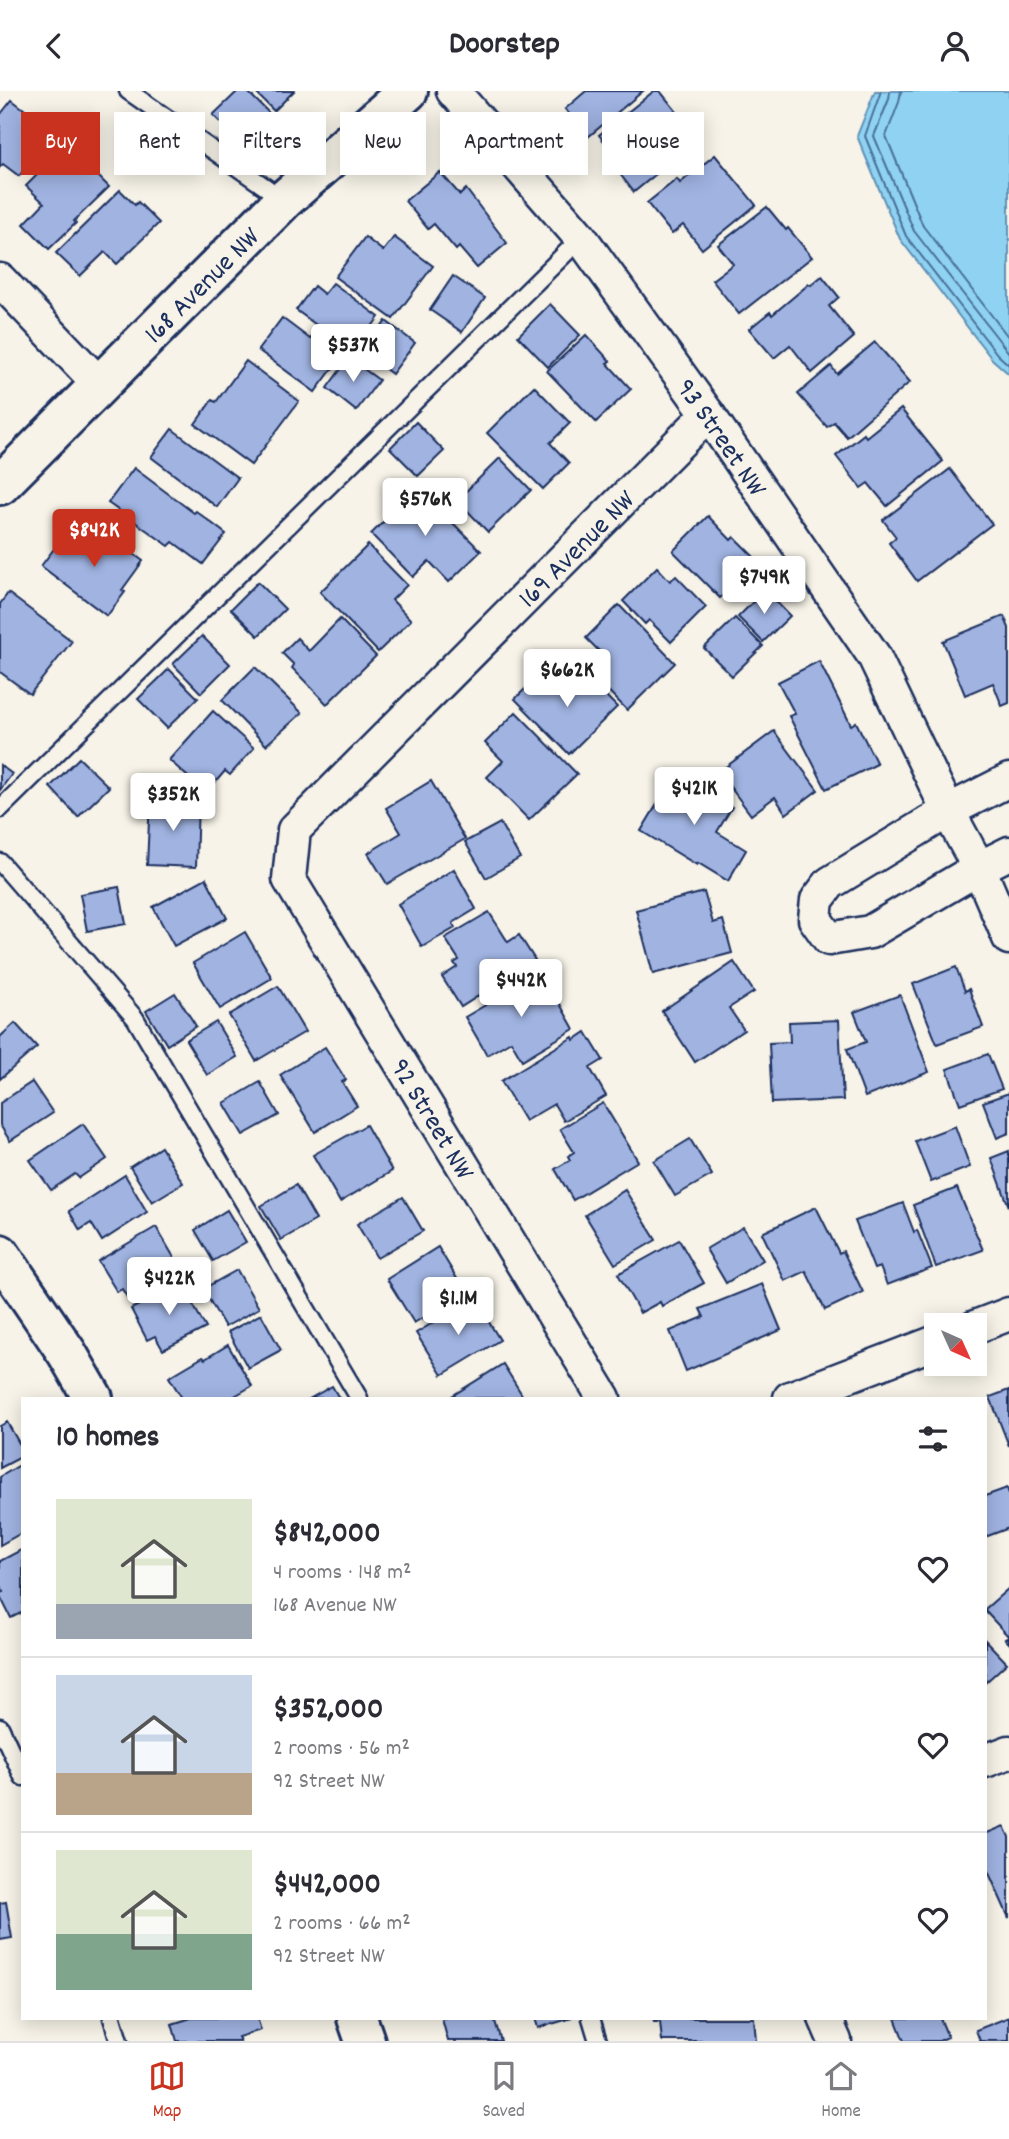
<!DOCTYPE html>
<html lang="en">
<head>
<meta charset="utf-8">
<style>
	:root { --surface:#fff; --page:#f2f2f3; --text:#2b2b33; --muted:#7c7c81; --line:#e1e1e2; --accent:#c8321e }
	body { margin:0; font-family:Dekko,sans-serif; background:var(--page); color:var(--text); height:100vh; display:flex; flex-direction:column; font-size:26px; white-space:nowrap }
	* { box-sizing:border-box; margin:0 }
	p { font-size:23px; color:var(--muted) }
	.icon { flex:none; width:38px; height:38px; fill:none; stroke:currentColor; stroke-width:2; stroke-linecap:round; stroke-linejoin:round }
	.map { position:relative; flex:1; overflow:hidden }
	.details { position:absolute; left:21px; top:1306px; width:966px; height:623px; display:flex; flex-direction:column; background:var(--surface); border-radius:0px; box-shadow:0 4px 18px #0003 }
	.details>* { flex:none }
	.hud { position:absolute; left:21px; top:21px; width:968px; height:63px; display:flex; gap:14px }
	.needle { width:46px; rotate:135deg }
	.buttons { position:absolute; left:924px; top:1222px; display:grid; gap:14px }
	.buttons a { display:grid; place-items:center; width:63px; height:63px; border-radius:0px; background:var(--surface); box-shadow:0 4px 18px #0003; font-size:35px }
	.price { position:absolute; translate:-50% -60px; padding:0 16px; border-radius:7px; background:#fff; color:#222; font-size:23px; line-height:46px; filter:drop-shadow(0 2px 4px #0008) }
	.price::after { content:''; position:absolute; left:50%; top:42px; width:21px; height:16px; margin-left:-10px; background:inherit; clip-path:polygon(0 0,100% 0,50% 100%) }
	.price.on { background:var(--accent); color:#fff }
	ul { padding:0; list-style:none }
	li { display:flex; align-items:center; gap:21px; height:175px; padding:0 35px }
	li+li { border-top:2px solid var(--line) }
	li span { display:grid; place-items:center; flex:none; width:196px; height:140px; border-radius:0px; color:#555 }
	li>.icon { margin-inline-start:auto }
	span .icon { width:84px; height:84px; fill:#fffc; stroke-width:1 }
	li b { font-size:30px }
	h2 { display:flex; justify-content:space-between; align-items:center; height:84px; padding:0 35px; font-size:30px }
	.pill { padding:0 24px; border-radius:0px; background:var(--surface); box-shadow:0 4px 18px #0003; font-size:24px; line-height:63px }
	.pill.on { background:var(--accent); color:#fff }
	header { display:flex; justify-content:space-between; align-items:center; height:91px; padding:0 35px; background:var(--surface); font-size:32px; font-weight:700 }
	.tab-bar { display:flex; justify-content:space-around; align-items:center; height:98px; border-top:2px solid var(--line); background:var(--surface); font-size:19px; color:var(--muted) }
	.tab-bar a { display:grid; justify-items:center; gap:4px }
	.tab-bar .on { color:var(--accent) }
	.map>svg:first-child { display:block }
	.water { fill:#8fd2f1; stroke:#6191b6; stroke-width:2 }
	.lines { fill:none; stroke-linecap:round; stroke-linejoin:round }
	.shore { stroke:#497099; stroke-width:2 }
	.building { fill:#a0b3e1; stroke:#1b2f5e; stroke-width:2 }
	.service-casing { stroke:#1b2f5e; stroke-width:21 }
	.minor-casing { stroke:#1b2f5e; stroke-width:37 }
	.tertiary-casing { stroke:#1b2f5e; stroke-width:44 }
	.service { stroke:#f7f3e8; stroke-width:16 }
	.minor { stroke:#f7f3e8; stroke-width:32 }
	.tertiary { stroke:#f7f3e8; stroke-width:38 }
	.labels { text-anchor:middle; stroke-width:5; stroke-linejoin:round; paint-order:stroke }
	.street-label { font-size:28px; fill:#1b2f5e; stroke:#f7f3e8 }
</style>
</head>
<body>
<header><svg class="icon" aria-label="back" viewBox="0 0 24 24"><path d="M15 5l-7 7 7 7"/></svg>Doorstep<svg class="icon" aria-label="person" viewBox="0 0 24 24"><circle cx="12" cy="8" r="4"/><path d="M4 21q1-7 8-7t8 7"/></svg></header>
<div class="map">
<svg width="1009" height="1950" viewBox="0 0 1009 1950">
	<rect width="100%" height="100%" fill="#f7f3e8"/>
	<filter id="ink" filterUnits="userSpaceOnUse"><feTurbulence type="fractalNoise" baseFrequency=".0143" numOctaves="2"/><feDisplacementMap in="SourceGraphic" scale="14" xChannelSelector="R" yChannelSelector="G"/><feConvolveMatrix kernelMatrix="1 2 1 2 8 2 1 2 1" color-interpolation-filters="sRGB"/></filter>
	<g filter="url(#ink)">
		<path class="water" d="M875,0H1009V283L992,268L900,148L857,45Z"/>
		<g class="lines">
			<g class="shore">
				<path d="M881,0L865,45L906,145L997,263L1009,274"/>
				<path d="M890,0L889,8L874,45L914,140L1009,262"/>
				<path d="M901,0L899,11L886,45L923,135L1009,247"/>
			</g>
		</g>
		<g class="building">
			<path d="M238,0H247L269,22L240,51L213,24Z"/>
			<path d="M254,0H294L274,20Z"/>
			<path d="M586,0H643L588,46L565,18Z"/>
			<path d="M654,0H660L699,48L634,101L612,73L618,68L599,44Z"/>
			<path d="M12,9L54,41L19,85L3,73L0,76V24Z"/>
			<path d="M67,54L109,96L74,130L76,132L49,158L24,133L44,112L26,95Z"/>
			<path d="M715,64L756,114L702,158L683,134L672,143L647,112L677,88L680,92Z"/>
			<path d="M440,81L460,104L466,98L507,152L477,177L459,156L456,159L434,133L428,138L405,110Z"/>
			<path d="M120,99L135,114L138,111L159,132L117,173L105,161L80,185L56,162Z"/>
			<path d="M767,116L786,139L788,137L812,166L739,223L712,189L733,173L718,154Z"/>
			<path d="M365,146L383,160L394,146L433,175L393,228L335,186Z"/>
			<path d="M453,185L485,207L462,241L430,219Z"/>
			<path d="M822,185L839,206L829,215L854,246L812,282L790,254L774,267L749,238L770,221L772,224L809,193L811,194Z"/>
			<path d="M333,192L379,226L353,261L296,219L314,195L324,203Z"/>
			<path d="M550,213L580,244L548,276L518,245Z"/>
			<path d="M282,227L310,248L314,244L342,265L315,301L258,259Z"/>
			<path d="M386,230L415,252L392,283L363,261Z"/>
			<path d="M586,244L610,270L607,272L631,298L596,331L547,280Z"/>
			<path d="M875,251L910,291L847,346L834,331L827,336L798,303L831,275L837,283Z"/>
			<path d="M349,267L379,289L356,320L327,297Z"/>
			<path d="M246,270L299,310L251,374L195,333L212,309L216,311Z"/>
			<path d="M534,295L570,332L550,352L569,372L543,398L487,342Z"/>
			<path d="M901,318L943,370L887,415L868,392L861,397L836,365L864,343L866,346Z"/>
			<path d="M416,331L444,360L418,385L390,357Z"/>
			<path d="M172,338L238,387L217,416L151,366Z"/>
			<path d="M500,367L531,399L488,441L457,409Z"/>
			<path d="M134,377L194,422L196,420L226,443L203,473L173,451L169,455L108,412Z"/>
			<path d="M950,378L992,433L917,490L889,452L896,446L883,429Z"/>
			<path d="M418,397L481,460L449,491L429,470L413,486L371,443Z"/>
			<path d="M708,425L731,449L734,446L758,470L720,507L673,460Z"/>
			<path d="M96,435L143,470L122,499L125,501L107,525L41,475L63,446L78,458Z"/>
			<path d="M368,454L407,494L392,509L411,529L378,561L320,501Z"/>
			<path d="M657,476L670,490L676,485L706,516L671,551L649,529L645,533L623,510Z"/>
			<path d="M258,491L285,518L258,545L231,518Z"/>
			<path d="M765,499L790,525L763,551L738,526Z"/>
			<path d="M8,502L72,550L30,603L0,581V513Z"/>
			<path d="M619,514L675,572L627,619L586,577L601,562L586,547Z"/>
			<path d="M1004,525L1009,537V612L1002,615L993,592L965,604L943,550Z"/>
			<path d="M735,527L763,555L732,585L704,557Z"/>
			<path d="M340,528L376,565L327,613L292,577L294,574L282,562L297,547L309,560Z"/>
			<path d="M202,545L230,573L201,602L173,573Z"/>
			<path d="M819,570L851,634L856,631L877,673L826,698L789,625L795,623L778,591Z"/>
			<path d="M255,576L302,622L266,654L222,609Z"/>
			<path d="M169,578L198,607L167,637L138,608Z"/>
			<path d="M581,580L617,616L569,663L515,608L540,583L558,601Z"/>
			<path d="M213,620L254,657L230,684L225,680L206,702L169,669Z"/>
			<path d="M516,621L577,683L529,729L487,686L503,670L485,652Z"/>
			<path d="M774,640L818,699L786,723L775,706L751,724L719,681Z"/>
			<path d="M79,667L109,696L78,726L50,696Z"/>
			<path d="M0,674L12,683L0,699Z"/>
			<path d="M676,682L732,716L717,741L746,759L728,790L698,772L697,774L641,740Z"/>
			<path d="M431,690L465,748L387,793L368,762L401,742L386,717Z"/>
			<path d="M150,708L198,709L196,776L147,774Z"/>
			<path d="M500,732L520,767L486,787L465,751Z"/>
			<path d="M454,778L476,818L453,832L455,837L422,856L398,813Z"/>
			<path d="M206,787L227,827L174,855L153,816Z"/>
			<path d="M119,796L126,833L87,840L80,803Z"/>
			<path d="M704,801L713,832L723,829L732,862L653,883L636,819Z"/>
			<path d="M489,821L508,851L519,844L535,869L461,916L442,886L457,876L454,872L459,869L445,847Z"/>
			<path d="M245,841L272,887L220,918L193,872Z"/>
			<path d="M734,871L754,901L729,917L744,939L695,971L662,920Z"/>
			<path d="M956,876L965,900L969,898L983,936L937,953L913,893Z"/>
			<path d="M542,881L574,938L522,969L511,950L487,964L465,926Z"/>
			<path d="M278,895L305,941L256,970L229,924Z"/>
			<path d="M175,902L196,935L167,954L146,920Z"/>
			<path d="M900,904L929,981L865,1006L847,958L866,951L854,921Z"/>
			<path d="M839,929L843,1009L772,1012L769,952L790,951L789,931Z"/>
			<path d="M216,931L237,966L207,984L186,949Z"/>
			<path d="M15,932L37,956L0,988V946Z"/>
			<path d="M586,941L603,969L590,977L606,1005L564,1030L554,1013L525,1030L501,990L573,946L574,949Z"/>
			<path d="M325,956L346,989L342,991L357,1015L315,1041L280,984Z"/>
			<path d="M988,963L1002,998L960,1013L947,978Z"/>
			<path d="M32,991L53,1022L10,1050L0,1034V1012Z"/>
			<path d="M260,991L279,1024L243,1044L224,1012Z"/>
			<path d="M1009,1002V1042L997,1047L983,1011Z"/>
			<path d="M603,1012L638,1070L573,1109L555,1078L570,1069L568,1065L574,1061L560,1038Z"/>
			<path d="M83,1033L107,1068L79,1087L75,1083L51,1099L30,1069Z"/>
			<path d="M366,1034L392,1080L340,1111L313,1064Z"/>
			<path d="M955,1035L970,1076L931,1091L915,1050Z"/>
			<path d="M690,1048L712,1084L675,1105L654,1070Z"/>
			<path d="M161,1056L183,1092L152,1111L130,1076Z"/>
			<path d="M1009,1060V1116L991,1067Z"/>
			<path d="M125,1084L147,1121L102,1150L91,1132L80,1139L69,1120Z"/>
			<path d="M296,1094L316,1129L281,1149L261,1115Z"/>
			<path d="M957,1097L983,1159L936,1176L913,1114Z"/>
			<path d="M625,1099L656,1149L615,1173L585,1124Z"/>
			<path d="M403,1106L423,1140L377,1167L357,1133Z"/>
			<path d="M903,1112L914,1141L917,1139L932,1177L887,1194L880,1176L874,1178L855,1130Z"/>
			<path d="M816,1116L839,1162L843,1160L863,1201L825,1219L806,1180L785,1190L762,1142Z"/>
			<path d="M227,1119L246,1151L213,1170L195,1139Z"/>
			<path d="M156,1136L182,1180L130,1211L122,1198L117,1201L98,1170Z"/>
			<path d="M743,1136L763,1169L726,1192L706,1158Z"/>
			<path d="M679,1149L704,1192L662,1215L660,1211L640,1222L618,1183Z"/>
			<path d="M438,1156L465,1201L414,1232L387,1188Z"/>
			<path d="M237,1179L259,1217L225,1236L203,1198Z"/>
			<path d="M181,1192L206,1237L163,1259L155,1245L147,1249L131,1218Z"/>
			<path d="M762,1193L781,1239L686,1280L670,1240L704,1226L700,1218Z"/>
			<path d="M474,1207L500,1249L442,1284L416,1242Z"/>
			<path d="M261,1223L281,1259L248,1277L228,1241Z"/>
			<path d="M228,1254L252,1295L231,1307H182L169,1286L203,1266L205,1268Z"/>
			<path d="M503,1273L524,1307H454L452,1305Z"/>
			<path d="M332,1295L339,1307H311Z"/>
			<path d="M1009,1299V1355L990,1306Z"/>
			<path d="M7,1331L23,1359V1365L0,1377V1335Z"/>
			<path d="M23,1372V1441L0,1454V1386Z"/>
			<path d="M1007,1397L1009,1403V1437L985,1446V1405Z"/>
			<path d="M23,1458V1521L11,1527L0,1505V1502L3,1501L0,1494V1470Z"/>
			<path d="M1009,1497V1552L1005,1548L1009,1546L985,1520V1518Z"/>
			<path d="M985,1549L1007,1572L985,1592Z"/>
			<path d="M1004,1735L1009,1746V1827L988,1780L985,1782V1743Z"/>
			<path d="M6,1811L12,1847L0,1849V1812Z"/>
			<path d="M1009,1926V1950H980L976,1939Z"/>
			<path d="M191,1927H257L261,1939L238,1946L240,1950H177L172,1933Z"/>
			<path d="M447,1927H494L501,1950H448L442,1928Z"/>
			<path d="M535,1927H572L538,1937Z"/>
			<path d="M653,1927H754L756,1950H662L660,1931H654Z"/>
			<path d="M895,1927H940L948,1946L939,1950H904Z"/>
		</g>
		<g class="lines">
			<defs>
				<g id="service">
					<path d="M128,0L284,109"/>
					<path d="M0,718L581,147"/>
					<path d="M0,771L135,927L359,1307"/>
					<path d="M0,1636L23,1686"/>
					<path d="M112,1927L119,1950"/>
					<path d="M591,1927L598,1950"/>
				</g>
				<g id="minor">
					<path id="s1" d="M453,0L581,147L708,323L874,565L948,720L979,777L1009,847"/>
					<path d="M0,189L100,294"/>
					<path d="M1009,689L948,720L830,792L817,809L815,828L829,848L870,841L979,777L1009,762"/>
					<path d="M975,1236L1009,1223"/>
					<path id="s2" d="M604,1307L289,788L294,739L708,323"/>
					<path d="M790,1307L936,1251"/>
					<path d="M985,1670L1009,1661"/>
					<path d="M825,1927L835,1950"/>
				</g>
				<g id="tertiary">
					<path id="s3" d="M0,394L284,109L408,0"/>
					<path d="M0,1163L67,1262L93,1307"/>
					<path d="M357,1927L365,1950"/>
				</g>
			</defs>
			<use href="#service" class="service-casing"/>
			<use href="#minor" class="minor-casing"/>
			<use href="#tertiary" class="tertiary-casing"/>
			<use href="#service" class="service"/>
			<use href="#minor" class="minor"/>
			<use href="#tertiary" class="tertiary"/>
		</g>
	</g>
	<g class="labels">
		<g class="street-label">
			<text dy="10" stroke="none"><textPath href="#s3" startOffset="284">168 Avenue NW</textPath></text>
			<text dy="10" stroke="none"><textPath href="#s1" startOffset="439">93 Street NW</textPath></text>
			<text dy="10" stroke="none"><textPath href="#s2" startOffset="1055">169 Avenue NW</textPath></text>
			<text transform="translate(434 1027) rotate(59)" y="10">92 Street NW</text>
		</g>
	</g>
</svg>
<div class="buttons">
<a><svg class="needle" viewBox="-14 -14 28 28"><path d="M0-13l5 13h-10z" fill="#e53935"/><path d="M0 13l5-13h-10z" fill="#7c7c81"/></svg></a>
</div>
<b class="price" style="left:353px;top:293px">$537K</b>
<b class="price" style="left:425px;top:447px">$576K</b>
<b class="price on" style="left:94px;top:478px">$842K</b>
<b class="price" style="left:764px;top:525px">$749K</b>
<b class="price" style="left:567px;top:618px">$662K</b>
<b class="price" style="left:694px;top:736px">$421K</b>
<b class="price" style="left:173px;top:742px">$352K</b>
<b class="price" style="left:521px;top:928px">$442K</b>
<b class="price" style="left:169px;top:1226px">$422K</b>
<b class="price" style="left:458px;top:1246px">$1.1M</b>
<div class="hud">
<a class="pill on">Buy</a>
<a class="pill">Rent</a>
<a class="pill">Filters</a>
<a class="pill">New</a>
<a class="pill">Apartment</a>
<a class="pill">House</a>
</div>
<section class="details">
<h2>10 homes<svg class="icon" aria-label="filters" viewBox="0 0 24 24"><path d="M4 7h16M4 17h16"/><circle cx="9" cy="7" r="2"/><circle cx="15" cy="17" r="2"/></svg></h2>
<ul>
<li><span style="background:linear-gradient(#dfe7d0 75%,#9aa5b1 0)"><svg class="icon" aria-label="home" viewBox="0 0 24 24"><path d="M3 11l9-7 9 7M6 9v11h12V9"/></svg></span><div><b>$842,000</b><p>4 rooms · 148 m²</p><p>168 Avenue NW</p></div><svg class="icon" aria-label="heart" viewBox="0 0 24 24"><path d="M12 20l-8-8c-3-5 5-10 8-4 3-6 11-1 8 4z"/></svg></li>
<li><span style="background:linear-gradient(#c9d6e8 70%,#b9a48a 0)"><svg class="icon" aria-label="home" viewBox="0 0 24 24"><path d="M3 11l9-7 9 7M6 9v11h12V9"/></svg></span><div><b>$352,000</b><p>2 rooms · 56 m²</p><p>92 Street NW</p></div><svg class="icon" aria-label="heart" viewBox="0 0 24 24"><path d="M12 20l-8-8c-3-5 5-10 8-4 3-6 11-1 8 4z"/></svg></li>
<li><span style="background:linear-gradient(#dfe7d0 60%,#7fa58c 0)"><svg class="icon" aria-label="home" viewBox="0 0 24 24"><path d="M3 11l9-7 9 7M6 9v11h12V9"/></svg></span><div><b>$442,000</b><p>2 rooms · 66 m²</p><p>92 Street NW</p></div><svg class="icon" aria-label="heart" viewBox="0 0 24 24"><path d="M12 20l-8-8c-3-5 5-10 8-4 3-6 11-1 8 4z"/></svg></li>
</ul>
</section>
</div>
<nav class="tab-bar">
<a class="on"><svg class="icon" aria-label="map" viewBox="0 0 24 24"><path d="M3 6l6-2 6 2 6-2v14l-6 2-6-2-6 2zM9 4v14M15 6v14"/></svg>Map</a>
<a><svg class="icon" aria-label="saved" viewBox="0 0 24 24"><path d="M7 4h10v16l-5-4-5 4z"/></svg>Saved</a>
<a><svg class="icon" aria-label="home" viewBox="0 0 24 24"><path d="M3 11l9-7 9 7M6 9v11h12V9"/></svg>Home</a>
</nav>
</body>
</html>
